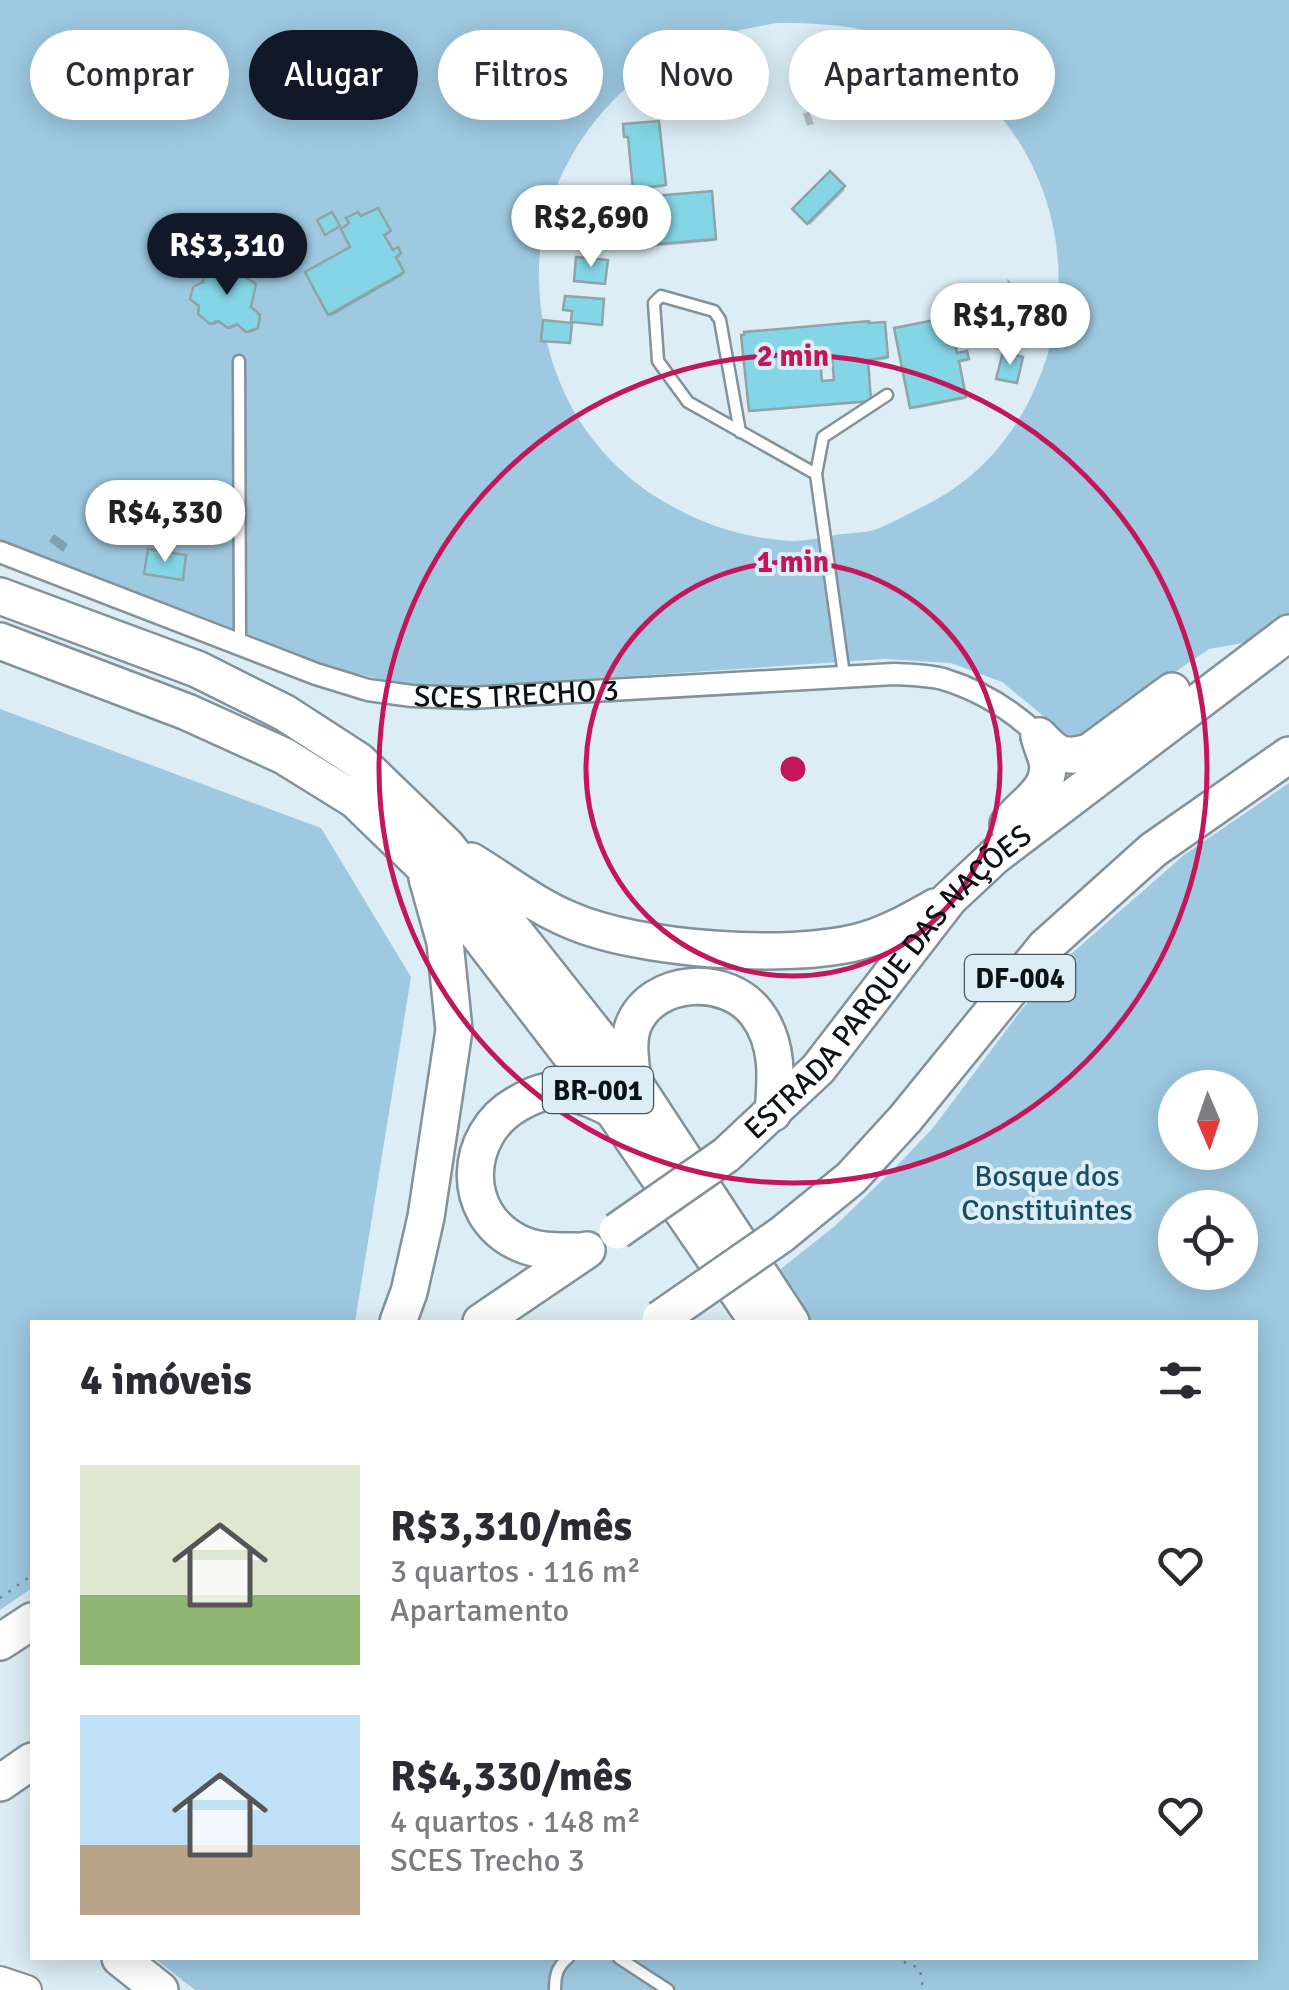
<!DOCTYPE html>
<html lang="pt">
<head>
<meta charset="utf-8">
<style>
	:root { --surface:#fff; --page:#f2f2f3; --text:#2b2b33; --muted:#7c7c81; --accent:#111827 }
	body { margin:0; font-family:Signika,sans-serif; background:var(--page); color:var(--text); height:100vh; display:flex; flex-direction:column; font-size:38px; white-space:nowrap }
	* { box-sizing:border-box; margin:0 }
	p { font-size:32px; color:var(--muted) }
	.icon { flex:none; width:55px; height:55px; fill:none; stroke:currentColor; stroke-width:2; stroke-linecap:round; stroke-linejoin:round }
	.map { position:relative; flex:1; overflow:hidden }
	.sheet { position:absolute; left:30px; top:1320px; width:1228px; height:640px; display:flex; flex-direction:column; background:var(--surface); border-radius:0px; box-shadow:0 5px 25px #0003 }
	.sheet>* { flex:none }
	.hud { position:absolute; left:30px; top:30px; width:1230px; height:90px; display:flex; gap:20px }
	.needle { width:65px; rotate:178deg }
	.fabs { position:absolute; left:1158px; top:1070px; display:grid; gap:20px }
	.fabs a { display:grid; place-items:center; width:100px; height:100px; border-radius:50%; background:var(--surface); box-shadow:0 5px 25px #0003; font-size:50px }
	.price { position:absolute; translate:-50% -85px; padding:0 22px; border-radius:35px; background:#fff; color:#222; font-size:32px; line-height:65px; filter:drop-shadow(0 2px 5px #0008) }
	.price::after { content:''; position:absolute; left:50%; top:60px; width:30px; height:22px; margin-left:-15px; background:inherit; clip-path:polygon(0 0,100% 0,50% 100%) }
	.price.selected { background:var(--accent); color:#fff }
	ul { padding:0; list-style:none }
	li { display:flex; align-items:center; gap:30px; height:250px; padding:0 50px }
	li span { display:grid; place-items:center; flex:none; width:280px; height:200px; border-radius:0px; color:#555 }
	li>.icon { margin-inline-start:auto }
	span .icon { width:120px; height:120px; fill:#fffc; stroke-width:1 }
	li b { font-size:42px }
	h2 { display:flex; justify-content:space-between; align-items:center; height:120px; padding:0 50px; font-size:42px }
	.chip { padding:0 35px; border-radius:45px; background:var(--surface); box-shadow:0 5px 25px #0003; font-size:35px; line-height:90px }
	.chip.selected { background:var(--accent); color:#fff }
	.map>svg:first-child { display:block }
	.green { fill:#9ec9e1; fill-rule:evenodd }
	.shadow { fill:#0003; fill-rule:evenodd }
	.building { fill:#84d5e6; stroke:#90a3a7; stroke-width:2.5; fill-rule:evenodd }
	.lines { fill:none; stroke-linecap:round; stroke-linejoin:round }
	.lane-casing { stroke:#83929a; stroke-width:15 }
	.street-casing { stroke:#83929a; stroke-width:25 }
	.secondary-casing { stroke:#83929a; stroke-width:32 }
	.highway-casing { stroke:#83929a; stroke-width:40 }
	.path { stroke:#78848a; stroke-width:2.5; stroke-dasharray:2.5 8; stroke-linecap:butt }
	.lane { stroke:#fff; stroke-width:10 }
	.street { stroke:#fff; stroke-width:20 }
	.secondary { stroke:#fff; stroke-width:28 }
	.highway { stroke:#fff; stroke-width:35 }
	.highway-bridge-casing { stroke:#83929a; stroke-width:40; stroke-linecap:butt }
	.highway-bridge { stroke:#fff; stroke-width:35 }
	.ring { fill:none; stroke:#c2185b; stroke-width:5 }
	.labels { text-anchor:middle; stroke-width:8; stroke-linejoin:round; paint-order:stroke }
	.shield { fill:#dcedf6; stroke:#4a5358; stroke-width:2.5 }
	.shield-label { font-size:28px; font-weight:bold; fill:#0b1114 }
	.street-label { font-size:30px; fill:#0b1114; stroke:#dcedf6 }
	.park-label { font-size:30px; fill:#194d66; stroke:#dcedf6 }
	.centre { fill:#c2185b; stroke:#dcedf6; stroke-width:5 }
	.ring-label { font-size:30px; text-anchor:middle; font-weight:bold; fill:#c2185b; stroke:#dcedf6; stroke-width:8; stroke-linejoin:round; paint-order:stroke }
</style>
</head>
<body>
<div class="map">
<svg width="1289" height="1990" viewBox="0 0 1289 1990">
	<rect width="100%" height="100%" fill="#dcedf6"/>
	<g class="green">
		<path d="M0,0H1289V617L1255,641L1209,649L1074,741L1002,682L951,663L884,659L515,684L412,687L331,667L0,542ZM777,23C813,23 848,24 882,35C1037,88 1102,260 1028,403C1004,450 966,487 918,509C904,516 889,525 874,530C864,533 852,533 841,534C825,537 808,541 792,541C749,539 706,526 668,504C585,457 542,375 539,281C536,188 595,97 675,53C707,36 742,29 777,23Z"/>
		<path d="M0,709L321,828L411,977L355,1322H32V1588L0,1610Z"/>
		<path d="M1289,783V1990H195L154,1958H1255V1322H810L778,1271L835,1226L894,1169L933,1128L1022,1009L1071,954L1184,855ZM1175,1088H1240V1152H1175ZM1175,1208H1240V1272H1175Z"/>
	</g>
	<g class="shadow">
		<path d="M809,111L814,124L807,126L803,114Z"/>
		<path d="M659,125L665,187L636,190L631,138L626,136Z"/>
		<path d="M843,188L845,190L810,225L797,212Z"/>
		<path d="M712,196L716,241L638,248L637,245Z"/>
		<path d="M377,211L389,234L383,238L392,254L397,251L400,256L394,260L403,275L331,316L308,273L354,248L360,220Z"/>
		<path d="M243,264L242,278L256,288L251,310L260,320L258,330L249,333L240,325L230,329L221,322L213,325L202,317V307L225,276L237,273Z"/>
		<path d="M1007,279L1010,281L1012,295L1007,296L1006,294L1004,285L1008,284Z"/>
		<path d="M885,327L888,359L868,363L871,402L752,412L744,337ZM834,359L836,382L822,383L820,360Z"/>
		<path d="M957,356H967L968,361L958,363L966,399L914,409L913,407Z"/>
		<path d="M54,534L68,544L63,552L49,541Z"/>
	</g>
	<g class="building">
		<path d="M659,121L666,185L633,189L628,137H624L623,124Z"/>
		<path d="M830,171L845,186L807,224L792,209Z"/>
		<path d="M613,189L616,219L593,220L590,191Z"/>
		<path d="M712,191L716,239L635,246L631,198Z"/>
		<path d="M378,208L391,231L384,235L393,250L398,247L401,253L396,257L404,272L328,315L305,272L350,247L341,229L349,223L346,218L358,212L361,216Z"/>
		<path d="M332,212L340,226L325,235L317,220Z"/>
		<path d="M576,257L608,260L605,284L574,281Z"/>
		<path d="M237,260L245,262L242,275L256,284L251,307L260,315L258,328L246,332L237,324L228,328L218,321L210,324L198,314L199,306L190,299L193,287L203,282L205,272L203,266L216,261L218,267L226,274L235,271Z"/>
		<path d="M565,296L604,299L602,325L571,322L572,311L563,310Z"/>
		<path d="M950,317L957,353L967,351L969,359L959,361L966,397L910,408L894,328Z"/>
		<path d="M543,320L572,323L570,343L541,341Z"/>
		<path d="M869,321V323L885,322L888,357L868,360L871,401L749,411L741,335H744V332ZM832,357L834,380L822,381L820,358Z"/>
		<path d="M1003,352L1023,357L1017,383L996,379Z"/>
		<path d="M148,549L186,555L183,580L144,574Z"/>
	</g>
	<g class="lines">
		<defs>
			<g id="lane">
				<path d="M239,361L240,644"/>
				<path d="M740,432L720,320L714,311L661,296L654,303L658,361L688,402L816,474"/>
				<path d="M844,675L816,474L823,437L887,395"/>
				<path d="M619,1958L668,1990"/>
				<path d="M555,1990C555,1975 557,1967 568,1958"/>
			</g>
			<g id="street">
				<path id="s1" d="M0,552L316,674L368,690L412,696L470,698L894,674C910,675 928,675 943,679C979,690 1012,710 1039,736"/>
			</g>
			<path id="secondary" d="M0,1981L27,1990"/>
			<g id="highway">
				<path d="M0,596L197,669L285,713L359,761L447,846L633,1081L791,1322"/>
				<path d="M0,641L187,712L284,756L355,800L424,867L459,910L612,1109L758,1322"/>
				<path d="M1039,736C1057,755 1063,759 1089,752L1172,691"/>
				<path d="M1008,824C1022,804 1053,790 1047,761C1045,753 1041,745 1039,736"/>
				<path d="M471,861C504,881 534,905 570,920C638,950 787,960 858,942C886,935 910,921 935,907"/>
				<path d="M633,1081C631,1064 627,1043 633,1026C652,977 728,974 757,1014C779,1044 776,1078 773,1113"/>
				<path id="s2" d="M726,1155L818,1069L949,899L995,856L1289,633"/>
				<path d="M781,1235L851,1178L905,1119L1045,947L1153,850L1289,755"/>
				<path d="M585,1251C562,1251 538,1253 517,1242C459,1213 464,1134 517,1104C528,1098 540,1091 553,1091C574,1091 594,1100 612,1109"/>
				<path d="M398,1322L409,1292L426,1217L454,1030L445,942L427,878"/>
				<path d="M481,1322L587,1250"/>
				<path d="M0,1642L32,1621"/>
				<path d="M0,1783L32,1761"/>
				<path d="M120,1958L160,1990"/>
			</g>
		</defs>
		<use href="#lane" class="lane-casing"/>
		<use href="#street" class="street-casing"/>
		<use href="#secondary" class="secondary-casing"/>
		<use href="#highway" class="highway-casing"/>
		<g class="path">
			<path d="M0,1598L32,1575"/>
			<path d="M894,1958L919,1968L923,1981L920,1990"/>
		</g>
		<use href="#lane" class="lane"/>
		<use href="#street" class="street"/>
		<use href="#secondary" class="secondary"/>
		<use href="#highway" class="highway"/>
		<defs>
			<g id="highway-bridge">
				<path d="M617,1231L726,1155"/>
				<path d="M660,1319L781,1235"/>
			</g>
		</defs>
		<use href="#highway-bridge" class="highway-bridge-casing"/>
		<use href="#highway-bridge" class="highway-bridge"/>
	</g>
	<g class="ring">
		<circle cx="793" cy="769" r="207"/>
		<circle cx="793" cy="769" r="414"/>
	</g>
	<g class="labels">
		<g class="shield">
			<rect x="965" y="955" width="110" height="46" rx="8"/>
			<rect x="543" y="1067" width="110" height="46" rx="8"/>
		</g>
		<g class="shield-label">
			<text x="1020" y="988">DF-004</text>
			<text x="598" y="1100">BR-001</text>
		</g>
		<g class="street-label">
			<text dy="10" stroke="none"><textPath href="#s1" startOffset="542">SCES TRECHO 3</textPath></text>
			<text dy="10" stroke="none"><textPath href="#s2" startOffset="238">ESTRADA PARQUE DAS NAÇÕES</textPath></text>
		</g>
		<g class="park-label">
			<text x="1047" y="1186">Bosque dos<tspan x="1047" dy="34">Constituintes</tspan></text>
		</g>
	</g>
	<circle cx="793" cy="769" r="15" class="centre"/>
	<g class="ring-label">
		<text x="793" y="366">2 min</text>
		<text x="793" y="572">1 min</text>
	</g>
</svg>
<div class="fabs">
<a><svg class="needle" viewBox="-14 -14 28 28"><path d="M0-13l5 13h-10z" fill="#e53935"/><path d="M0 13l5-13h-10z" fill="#7c7c81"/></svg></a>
<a><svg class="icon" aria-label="locate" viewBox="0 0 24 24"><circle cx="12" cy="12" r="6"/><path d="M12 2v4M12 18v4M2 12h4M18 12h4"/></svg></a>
</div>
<b class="price" style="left:591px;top:270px">R$2,690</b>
<b class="price selected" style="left:227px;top:298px">R$3,310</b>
<b class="price" style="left:1010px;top:368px">R$1,780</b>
<b class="price" style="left:165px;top:565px">R$4,330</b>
<div class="hud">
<a class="chip">Comprar</a>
<a class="chip selected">Alugar</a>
<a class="chip">Filtros</a>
<a class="chip">Novo</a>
<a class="chip">Apartamento</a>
</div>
<section class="sheet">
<h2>4 imóveis<svg class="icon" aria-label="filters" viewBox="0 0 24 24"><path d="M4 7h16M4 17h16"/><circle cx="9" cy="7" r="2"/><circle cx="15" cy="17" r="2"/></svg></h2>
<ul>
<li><span style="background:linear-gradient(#dfe7d0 65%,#8fb573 0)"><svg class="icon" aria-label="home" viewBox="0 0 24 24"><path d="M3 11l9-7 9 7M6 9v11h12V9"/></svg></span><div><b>R$3,310/mês</b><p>3 quartos · 116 m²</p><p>Apartamento</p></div><svg class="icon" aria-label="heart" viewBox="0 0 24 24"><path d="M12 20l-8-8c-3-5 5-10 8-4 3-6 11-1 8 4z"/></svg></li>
<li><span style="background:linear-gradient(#bfe0f5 65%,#b9a48a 0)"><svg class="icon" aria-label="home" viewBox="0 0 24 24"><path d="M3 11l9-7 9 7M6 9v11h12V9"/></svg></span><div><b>R$4,330/mês</b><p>4 quartos · 148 m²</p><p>SCES Trecho 3</p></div><svg class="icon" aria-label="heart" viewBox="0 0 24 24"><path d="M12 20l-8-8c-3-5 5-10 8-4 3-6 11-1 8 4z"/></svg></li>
</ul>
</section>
</div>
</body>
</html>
